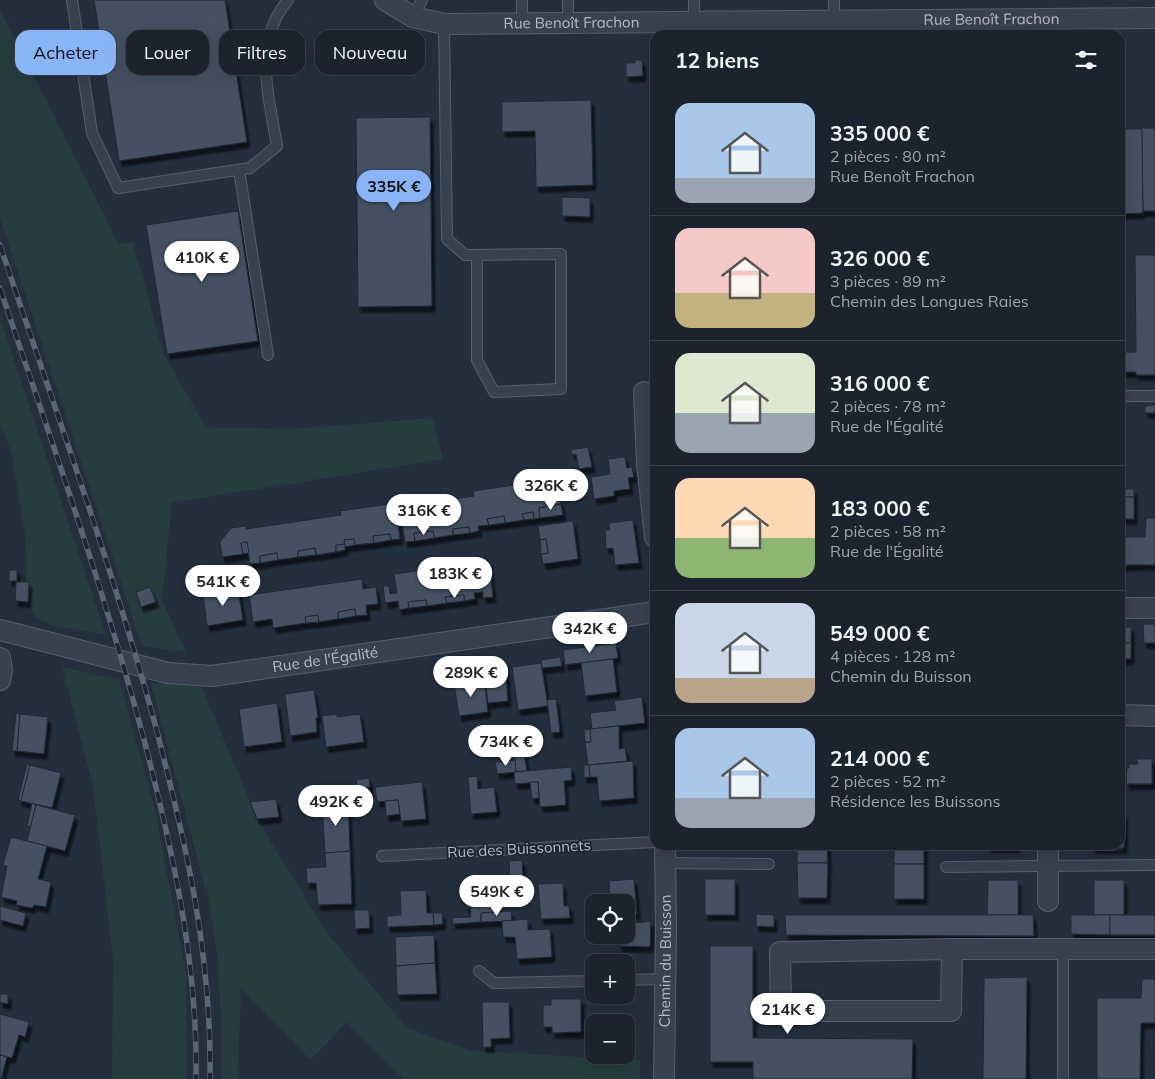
<!DOCTYPE html>
<html lang="fr">
<head>
<meta charset="utf-8">
<style>
	:root { --surface:#1b232e; --page:#242b36; --text:#f1f3f6; --muted:#a0a4aa; --line:#39404a; --accent:#8ab4f8 }
	body { margin:0; font-family:Mulish,sans-serif; background:var(--page); color:var(--text); height:100vh; display:flex; flex-direction:column; font-size:19px; white-space:nowrap }
	* { box-sizing:border-box; margin:0 }
	p { font-size:16px; color:var(--muted) }
	.icon { flex:none; width:28px; height:28px; fill:none; stroke:currentColor; stroke-width:2; stroke-linecap:round; stroke-linejoin:round }
	.map { position:relative; flex:1; overflow:hidden }
	.side { position:absolute; left:650px; top:30px; width:475px; height:820px; display:flex; flex-direction:column; background:var(--surface); border-radius:15px; box-shadow:0 5px 20px #0002,0 0 0 1px var(--line) }
	.side>* { flex:none }
	.guide { position:absolute; left:15px; top:30px; width:475px; height:45px; display:flex; gap:10px }
	.buttons { position:absolute; left:585px; top:894px; display:grid; gap:10px }
	.buttons a { display:grid; place-items:center; width:50px; height:50px; border-radius:10px; background:var(--surface); box-shadow:0 5px 20px #0002,0 0 0 1px var(--line); font-size:25px }
	.price { position:absolute; translate:-50% -42px; padding:0 11px; border-radius:18px; background:#fff; color:#222; font-size:16px; line-height:32px; filter:drop-shadow(0 1px 2px #0008) }
	.price::after { content:''; position:absolute; left:50%; top:30px; width:15px; height:11px; margin-left:-8px; background:inherit; clip-path:polygon(0 0,100% 0,50% 100%) }
	.price.current { background:var(--accent); color:#111 }
	ul { padding:0; list-style:none }
	li { display:flex; align-items:center; gap:15px; height:125px; padding:0 25px }
	li+li { border-top:1px solid var(--line) }
	li span { display:grid; place-items:center; flex:none; width:140px; height:100px; border-radius:15px; color:#555 }
	li>.icon { margin-inline-start:auto }
	span .icon { width:60px; height:60px; fill:#fffc; stroke-width:1 }
	li b { font-size:21px }
	h2 { display:flex; justify-content:space-between; align-items:center; height:60px; padding:0 25px; font-size:21px }
	.pill { padding:0 18px; border-radius:15px; background:var(--surface); box-shadow:0 5px 20px #0002,0 0 0 1px var(--line); font-size:18px; line-height:45px }
	.pill.current { background:var(--accent); color:#111 }
	.map>svg:first-child { display:block }
	.green { fill:#263c3f }
	.building { fill:#455162; stroke:#1f2835; filter:url(#shadow) }
	.lines { fill:none; stroke-linecap:round; stroke-linejoin:round }
	.lane-casing { stroke:#565f6c; stroke-width:12 }
	.street-casing { stroke:#565f6c; stroke-width:22 }
	.lane { stroke:#38414e; stroke-width:10 }
	.street { stroke:#38414e; stroke-width:20 }
	.rail-casing { stroke:#5a6575; stroke-width:5.5 }
	.rail { stroke:#1d2633; stroke-width:4; stroke-dasharray:11; stroke-linecap:butt }
	.labels { text-anchor:middle; stroke-width:4; stroke-linejoin:round; paint-order:stroke }
	.street-label { font-size:15px; fill:#b4bcc9; stroke:#1d2633 }
</style>
</head>
<body>
<div class="map">
<svg width="1155" height="1079" viewBox="0 0 1155 1079">
	<defs>
		<filter id="shadow"><feDropShadow dx="3" dy="5.5" stdDeviation="1" flood-color="#0009"/></filter>
	</defs>
	<rect width="100%" height="100%" fill="#242f3e"/>
	<g class="green">
		<path d="M0,10L119,244L133,242L164,356L206,427L291,429L433,418L443,459L172,503L162,600L186,652L142,646L0,218Z"/>
		<path d="M0,318L106,635L51,625L36,617L27,601L25,535L12,455L0,422Z"/>
		<path d="M62,667L119,680L155,810L186,974L187,1079H112L113,959L93,785Z"/>
		<path d="M151,683L201,685L257,819L327,933L407,1028L471,1051L640,1060V1079H404L347,1022L310,1060L241,988L238,1079H221L222,1038L218,960L209,902Z"/>
	</g>
	<g class="building">
		<path d="M94,0H225L247,142L119,161Z"/>
		<path d="M635,60H642L643,76L626,77V63H635Z"/>
		<path d="M591,100L593,185L536,187L535,131L502,132V102Z"/>
		<path d="M430,117L432,306L358,307L356,118Z"/>
		<path d="M1141,128H1155V211H1143Z"/>
		<path d="M1120,129H1142L1143,213L1120,214Z"/>
		<path d="M562,197L590,198V217L562,216Z"/>
		<path d="M238,211L258,341L167,354L146,225Z"/>
		<path d="M1135,255H1155V375H1136V372H1122L1121,352H1136Z"/>
		<path d="M1155,405V413H1145V406Z"/>
		<path d="M588,447L592,467L579,469L576,454L572,455L571,450Z"/>
		<path d="M625,457L627,468L632,467L634,477L628,478L630,489L614,491V496L594,499L591,477L610,474L608,459Z"/>
		<path d="M529,483L530,490L544,488L560,500L561,504L539,508L540,518L534,519L533,512L522,514L524,520L505,523L504,516L487,519L489,525L478,526L479,531L470,533L469,527L453,529V535L434,538L433,531L414,533L415,541L405,542L400,507L474,496L473,491Z"/>
		<rect x="1120" y="489" width="14" height="8"/>
		<rect x="1120" y="497" width="14" height="22"/>
		<path d="M396,503L400,539L391,540L390,534L373,536L374,543L355,545L354,539L344,540L345,544L336,545V552L316,555L315,548L298,551V557L278,560L277,553L260,556V563L250,564L247,542L241,543L243,554L222,557L220,542L231,528L246,526V529L341,515L340,511Z"/>
		<path d="M561,504L563,515L540,518L539,508Z"/>
		<path d="M533,512L534,519L524,520L522,514Z"/>
		<path d="M504,516L505,523L489,525L487,519Z"/>
		<path d="M1146,518H1155V565H1120V537H1145Z"/>
		<path d="M633,520L639,563L615,565L613,548L606,549L605,530H610L609,523Z"/>
		<path d="M573,521L578,559L543,564L541,554L548,553L546,539L540,540L538,526Z"/>
		<path d="M469,527L470,533L453,535V529Z"/>
		<path d="M433,531L434,538L415,541L414,533Z"/>
		<path d="M390,534L391,540L374,543L373,536Z"/>
		<path d="M354,539L355,545L345,547L344,540Z"/>
		<path d="M546,539L548,553L541,554L540,540Z"/>
		<path d="M247,542L249,553L243,554L241,543Z"/>
		<path d="M345,544V550L336,552V545Z"/>
		<path d="M315,548L316,555L298,557V551Z"/>
		<path d="M277,553L278,560L260,563V556Z"/>
		<path d="M489,561L493,597L483,598V592L474,593L475,599L464,601V595L445,597L447,603L427,606L426,600L408,602L409,608L399,610L398,601L385,603L383,586H389L390,594L397,593L394,574Z"/>
		<rect x="9" y="570" width="8" height="11"/>
		<path d="M362,579L363,589L376,587L378,604L366,605L367,615L356,616L355,609L338,612V619L319,622L318,615L305,617L306,623L273,628L272,619L253,622L249,595Z"/>
		<path d="M16,582H29L28,602L15,601Z"/>
		<path d="M150,587L156,602L141,607L136,592Z"/>
		<path d="M238,589L243,620L207,626L203,594Z"/>
		<path d="M464,595V601L447,603L445,597Z"/>
		<path d="M426,600L427,606L409,608L408,602Z"/>
		<path d="M355,609L356,616L338,619V612Z"/>
		<path d="M318,615L319,622L306,623L305,617Z"/>
		<path d="M1143,624H1155V643H1144Z"/>
		<rect x="1120" y="627" width="11" height="16"/>
		<path d="M616,643L618,658L565,665L563,650Z"/>
		<rect x="1120" y="643" width="11" height="16"/>
		<path d="M560,657L562,666L542,668L541,660Z"/>
		<path d="M613,659L617,692L585,696L581,663Z"/>
		<path d="M505,661L508,701L488,703L483,664Z"/>
		<path d="M541,663L548,706L518,710L512,667Z"/>
		<path d="M484,680L488,712L459,716L454,684Z"/>
		<path d="M314,690L318,718H316L317,732L290,736L285,694Z"/>
		<path d="M642,697L645,723L592,729L590,713L616,710L614,701Z"/>
		<path d="M556,699L560,732L551,733L547,700Z"/>
		<path d="M277,703L282,742L244,747L239,709Z"/>
		<path d="M16,713L20,714L17,751H12Z"/>
		<path d="M20,714L48,717L44,754L17,751Z"/>
		<path d="M337,714V717L360,714L364,742L326,747L322,716Z"/>
		<path d="M619,726V749L625,748L627,761L588,765L585,742H591L590,729Z"/>
		<path d="M590,729L591,742H585L584,730Z"/>
		<path d="M514,753H524L527,771L516,772Z"/>
		<path d="M1137,759H1152V784H1126L1127,768H1129V764H1138Z"/>
		<path d="M515,760L516,772L497,774L495,762Z"/>
		<path d="M633,761L634,798L599,801L597,777H590L589,765Z"/>
		<path d="M27,764L30,765L21,801L18,800Z"/>
		<path d="M30,765L61,773L52,808L21,801Z"/>
		<path d="M584,765H589L590,777L584,778Z"/>
		<path d="M571,767L572,780L564,781L566,805L540,807L538,782L515,784L514,772Z"/>
		<path d="M477,776L478,789L494,787L497,812L471,814L468,777Z"/>
		<path d="M369,778L370,787L357,789L356,780Z"/>
		<path d="M422,782L426,819L401,821L398,800L377,802L375,787Z"/>
		<path d="M530,782H538L539,798L532,799Z"/>
		<path d="M276,799L279,817L257,819L250,802Z"/>
		<path d="M398,800L400,814L386,816L385,801Z"/>
		<path d="M348,801L350,851L325,853L322,802Z"/>
		<path d="M32,803L36,805L31,827L27,826Z"/>
		<path d="M36,805L75,815L65,851L27,841Z"/>
		<path d="M1120,813H1124V848H1093V845H1120Z"/>
		<path d="M11,837L47,846L38,879L51,882L46,907L34,905L32,908L16,905L17,901L1,897L7,866L3,865Z"/>
		<path d="M797,845H827L828,863H797Z"/>
		<rect x="894" y="845" width="30" height="19"/>
		<rect x="988" y="845" width="29" height="2"/>
		<path d="M350,851L352,904L318,905L316,883H307L306,868L326,867L325,853Z"/>
		<path d="M522,860L523,881L510,882L509,861Z"/>
		<path d="M797,863H828L827,898H798Z"/>
		<rect x="894" y="864" width="30" height="35"/>
		<path d="M634,879L637,914H626V902H610L609,881Z"/>
		<rect x="705" y="879" width="30" height="36"/>
		<path d="M988,880H1018V915H987Z"/>
		<rect x="1094" y="880" width="30" height="35"/>
		<path d="M563,883L564,906H569L570,918L541,919L538,884Z"/>
		<path d="M494,886L496,912L481,913V922L453,924L452,918L471,917L470,907H466V902H470L469,888Z"/>
		<path d="M426,890L427,913H433L434,925L387,927V916L401,915L400,891Z"/>
		<path d="M0,906L26,913L23,926L0,920Z"/>
		<path d="M354,910H369L370,928L355,929Z"/>
		<path d="M511,911L512,921L481,922V913Z"/>
		<path d="M433,913H442L443,924L434,925Z"/>
		<path d="M626,914H630L631,918H627L628,924L651,921L650,947L619,946V940H623V935H626Z"/>
		<path d="M756,914L774,915V927L756,926Z"/>
		<path d="M785,915H1033L1034,936L786,935Z"/>
		<path d="M1071,915H1110V935L1071,934Z"/>
		<rect x="1110" y="915" width="45" height="20"/>
		<path d="M528,919V930L550,929L552,957L517,959L515,937H503L502,921Z"/>
		<path d="M434,935L435,963L396,966L395,937Z"/>
		<path d="M710,946H753V1038L913,1039L912,1079H753V1062H710Z"/>
		<path d="M435,963L437,994L397,995L396,966Z"/>
		<path d="M1027,977L1026,1079H983L984,978Z"/>
		<path d="M1142,979H1155V1023H1141L1140,1079H1097V998H1141Z"/>
		<path d="M0,994H8V1004L0,1002Z"/>
		<path d="M551,999H581V1032L552,1033V1027H543V1005H551Z"/>
		<path d="M482,1002H509L510,1038L491,1039V1047H483Z"/>
		<path d="M0,1014L29,1022L25,1037L19,1035L12,1058L0,1055Z"/>
		<path d="M0,1055L7,1057L1,1079H0Z"/>
	</g>
	<g class="lines">
		<defs>
			<g id="lane">
				<path d="M72,0L92,133L118,188L250,168L277,146C269,96 252,43 288,0"/>
				<path d="M694,0V22"/>
				<path d="M413,17L422,0"/>
				<path d="M834,21V0"/>
				<path d="M522,23V0"/>
				<path d="M568,23V0"/>
				<path d="M444,24L447,239L465,255L561,254V389L494,392L477,360V255"/>
				<path d="M239,170L268,355"/>
				<path d="M1120,396H1155"/>
				<path d="M382,856L655,842"/>
				<path d="M666,863L769,864"/>
				<path d="M946,867L1155,865"/>
				<path d="M1063,949V1079"/>
				<path d="M479,971L494,983L594,981"/>
				<path d="M626,980L666,979"/>
			</g>
			<g id="street">
				<path id="s1" d="M385,0L413,17L444,24L1155,18"/>
				<path d="M644,392L647,463L655,537"/>
				<path d="M1120,608H1155"/>
				<path id="s2" d="M0,630L168,673L212,676L655,612"/>
				<path d="M0,658L2,670L0,680"/>
				<path d="M1120,715L1155,716"/>
				<path d="M1048,845V901"/>
				<path d="M952,949L951,1011H781L780,952Z"/>
				<path d="M952,949H1155"/>
				<path id="s3" d="M664,1079L666,929L665,845"/>
			</g>
		</defs>
		<use href="#lane" class="lane-casing"/>
		<use href="#street" class="street-casing"/>
		<use href="#lane" class="lane"/>
		<use href="#street" class="street"/>
		<defs>
			<g id="rail">
				<path d="M0,245C53,404 111,562 155,724C186,843 212,955 210,1079"/>
				<path d="M0,288C52,443 107,597 148,755C175,862 198,968 196,1079"/>
			</g>
		</defs>
		<use href="#rail" class="rail-casing"/>
		<use href="#rail" class="rail"/>
	</g>
	<g class="labels">
		<g class="street-label">
			<text dy="5" stroke="none"><textPath href="#s1" startOffset="612">Rue Benoît Frachon</textPath></text>
			<text dy="5" stroke="none"><textPath href="#s1" startOffset="192">Rue Benoît Frachon</textPath></text>
			<text dy="5" stroke="none"><textPath href="#s2" startOffset="332">Rue de l'Égalité</textPath></text>
			<text transform="translate(519 849) rotate(-3)" y="5">Rue des Buissonnets</text>
			<text dy="5" stroke="none"><textPath href="#s3" startOffset="118">Chemin du Buisson</textPath></text>
		</g>
	</g>
</svg>
<div class="buttons">
<a><svg class="icon" aria-label="locate" viewBox="0 0 24 24"><circle cx="12" cy="12" r="6"/><path d="M12 2v4M12 18v4M2 12h4M18 12h4"/></svg></a>
<a>+</a>
<a>−</a>
</div>
<b class="price current" style="left:394px;top:212px">335K €</b>
<b class="price" style="left:202px;top:283px">410K €</b>
<b class="price" style="left:551px;top:511px">326K €</b>
<b class="price" style="left:424px;top:536px">316K €</b>
<b class="price" style="left:455px;top:599px">183K €</b>
<b class="price" style="left:223px;top:607px">541K €</b>
<b class="price" style="left:590px;top:654px">342K €</b>
<b class="price" style="left:471px;top:698px">289K €</b>
<b class="price" style="left:506px;top:767px">734K €</b>
<b class="price" style="left:336px;top:827px">492K €</b>
<b class="price" style="left:497px;top:917px">549K €</b>
<b class="price" style="left:788px;top:1035px">214K €</b>
<div class="guide">
<a class="pill current">Acheter</a>
<a class="pill">Louer</a>
<a class="pill">Filtres</a>
<a class="pill">Nouveau</a>
</div>
<section class="side">
<h2>12 biens<svg class="icon" aria-label="filters" viewBox="0 0 24 24"><path d="M4 7h16M4 17h16"/><circle cx="9" cy="7" r="2"/><circle cx="15" cy="17" r="2"/></svg></h2>
<ul>
<li><span style="background:linear-gradient(#a9c7e8 75%,#9aa5b1 0)"><svg class="icon" aria-label="home" viewBox="0 0 24 24"><path d="M3 11l9-7 9 7M6 9v11h12V9"/></svg></span><div><b>335 000 €</b><p>2 pièces · 80 m²</p><p>Rue Benoît Frachon</p></div></li>
<li><span style="background:linear-gradient(#f6c9c9 65%,#c2b280 0)"><svg class="icon" aria-label="home" viewBox="0 0 24 24"><path d="M3 11l9-7 9 7M6 9v11h12V9"/></svg></span><div><b>326 000 €</b><p>3 pièces · 89 m²</p><p>Chemin des Longues Raies</p></div></li>
<li><span style="background:linear-gradient(#dfe7d0 60%,#9aa5b1 0)"><svg class="icon" aria-label="home" viewBox="0 0 24 24"><path d="M3 11l9-7 9 7M6 9v11h12V9"/></svg></span><div><b>316 000 €</b><p>2 pièces · 78 m²</p><p>Rue de l'Égalité</p></div></li>
<li><span style="background:linear-gradient(#ffd9b3 60%,#8fb573 0)"><svg class="icon" aria-label="home" viewBox="0 0 24 24"><path d="M3 11l9-7 9 7M6 9v11h12V9"/></svg></span><div><b>183 000 €</b><p>2 pièces · 58 m²</p><p>Rue de l'Égalité</p></div></li>
<li><span style="background:linear-gradient(#c9d6e8 75%,#b9a48a 0)"><svg class="icon" aria-label="home" viewBox="0 0 24 24"><path d="M3 11l9-7 9 7M6 9v11h12V9"/></svg></span><div><b>549 000 €</b><p>4 pièces · 128 m²</p><p>Chemin du Buisson</p></div></li>
<li><span style="background:linear-gradient(#a9c7e8 70%,#9aa5b1 0)"><svg class="icon" aria-label="home" viewBox="0 0 24 24"><path d="M3 11l9-7 9 7M6 9v11h12V9"/></svg></span><div><b>214 000 €</b><p>2 pièces · 52 m²</p><p>Résidence les Buissons</p></div></li>
</ul>
</section>
</div>
</body>
</html>
